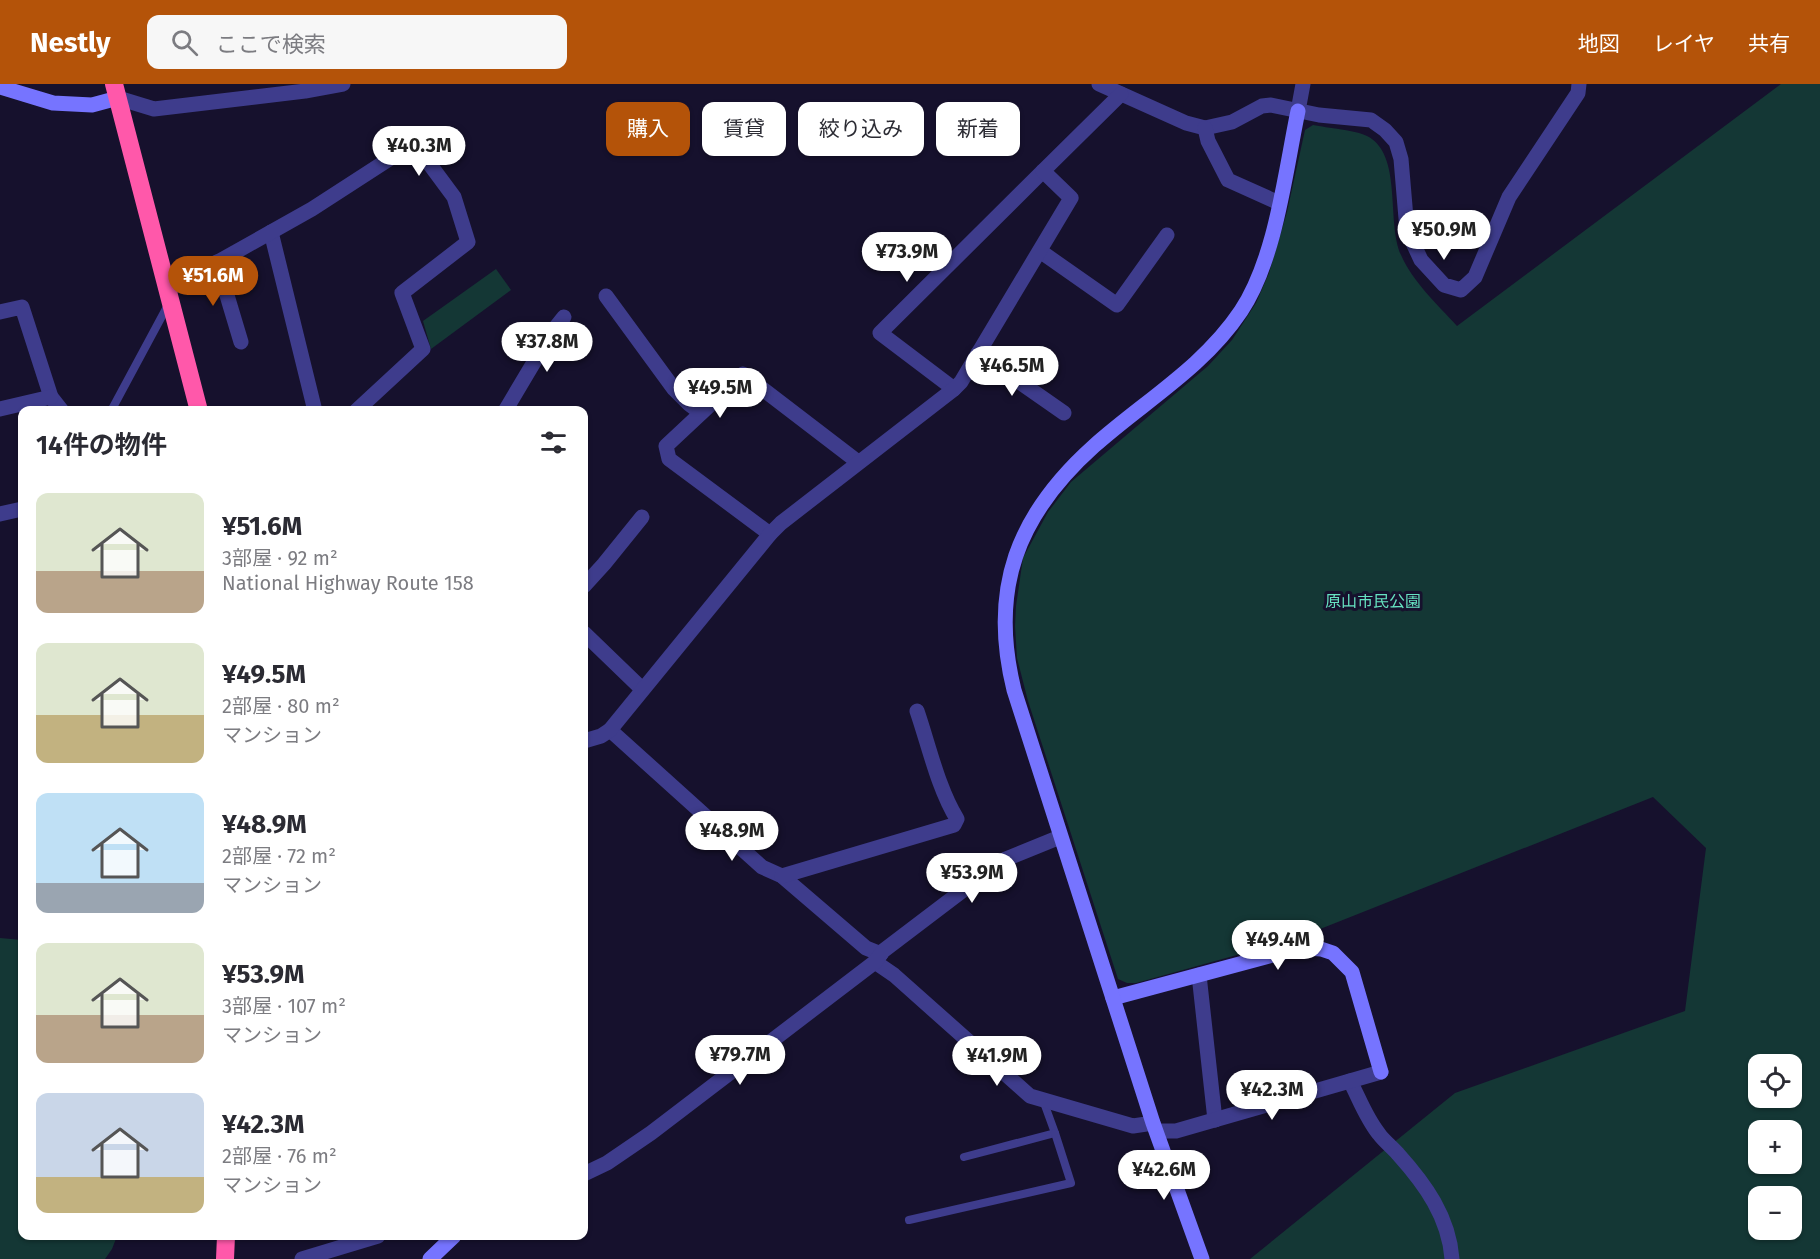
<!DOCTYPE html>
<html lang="ja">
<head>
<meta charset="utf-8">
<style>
	:root { --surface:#fff; --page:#f7f7f7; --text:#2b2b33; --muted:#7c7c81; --accent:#b45309 }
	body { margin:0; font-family:"Fira Sans","Noto Sans JP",sans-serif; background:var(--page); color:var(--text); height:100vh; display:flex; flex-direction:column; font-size:22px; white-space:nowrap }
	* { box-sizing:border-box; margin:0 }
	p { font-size:20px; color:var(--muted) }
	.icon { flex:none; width:33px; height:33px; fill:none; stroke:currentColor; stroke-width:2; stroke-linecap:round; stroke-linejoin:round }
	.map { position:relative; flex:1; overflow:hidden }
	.side { position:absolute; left:18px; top:322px; width:570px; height:834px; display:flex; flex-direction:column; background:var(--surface); border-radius:12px; box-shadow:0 2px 4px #0004 }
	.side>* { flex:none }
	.hud { position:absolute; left:606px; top:18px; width:570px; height:54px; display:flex; gap:12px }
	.buttons { position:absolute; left:1748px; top:970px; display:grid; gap:12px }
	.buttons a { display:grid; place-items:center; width:54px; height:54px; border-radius:12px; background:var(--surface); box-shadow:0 2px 4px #0004; font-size:30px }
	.price { position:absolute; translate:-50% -51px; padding:0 14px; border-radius:21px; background:#fff; color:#222; font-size:20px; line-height:39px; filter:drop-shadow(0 2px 3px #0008) }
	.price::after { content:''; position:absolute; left:50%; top:36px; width:18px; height:14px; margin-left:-9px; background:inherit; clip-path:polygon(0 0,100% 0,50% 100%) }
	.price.active { background:var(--accent); color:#fff }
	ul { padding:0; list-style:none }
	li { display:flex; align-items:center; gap:18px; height:150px; padding:0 18px }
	li span { display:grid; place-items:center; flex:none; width:168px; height:120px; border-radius:12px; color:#555 }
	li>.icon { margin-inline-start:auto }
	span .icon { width:72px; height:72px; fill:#fffc; stroke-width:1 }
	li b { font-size:26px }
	h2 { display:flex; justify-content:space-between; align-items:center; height:72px; padding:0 18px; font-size:26px }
	.chip { padding:0 21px; border-radius:12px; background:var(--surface); box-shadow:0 2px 4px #0004; font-size:21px; line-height:54px }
	.chip.active { background:var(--accent); color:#fff }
	header { display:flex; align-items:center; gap:36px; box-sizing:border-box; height:84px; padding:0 30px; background:var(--accent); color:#fff }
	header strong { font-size:28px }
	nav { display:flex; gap:33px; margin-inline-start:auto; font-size:21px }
	.search { width:420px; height:54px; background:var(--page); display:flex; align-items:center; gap:15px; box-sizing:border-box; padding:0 21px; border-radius:12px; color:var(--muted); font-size:22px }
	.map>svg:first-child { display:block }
	.green { fill:#143735; fill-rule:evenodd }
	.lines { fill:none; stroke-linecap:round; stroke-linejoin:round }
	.lane { stroke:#3e3c8c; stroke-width:8 }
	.street { stroke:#3e3c8c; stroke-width:15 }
	.secondary { stroke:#7674ff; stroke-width:15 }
	.highway { stroke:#ff58aa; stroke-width:18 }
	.labels { text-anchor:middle; stroke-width:6; stroke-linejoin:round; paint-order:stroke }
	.park-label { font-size:16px; fill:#66e2c1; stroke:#16112d }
</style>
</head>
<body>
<header>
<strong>Nestly</strong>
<div class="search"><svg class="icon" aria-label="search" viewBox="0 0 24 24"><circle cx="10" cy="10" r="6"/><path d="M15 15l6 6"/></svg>ここで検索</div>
<nav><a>地図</a><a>レイヤ</a><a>共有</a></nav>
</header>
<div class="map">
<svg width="1820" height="1175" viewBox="0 0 1820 1175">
	<rect width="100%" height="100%" fill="#16112d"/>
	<g class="green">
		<path d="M1781,0H1820V1175H1250L1455,1009L1685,927L1706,764L1653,713L1295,855L1136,899H1127L1118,895L1028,617L1017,574L1015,542L1016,522L1023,474L1048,428L1071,398L1208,282L1232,256L1256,219L1269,189L1287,128L1305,46L1313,41C1327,44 1356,46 1367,52C1403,70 1386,137 1401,171C1413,198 1437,220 1457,242ZM1758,981H1791V1014H1758ZM1758,1047H1791V1080H1758ZM1758,1113H1791V1146H1758Z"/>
		<path d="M496,185L511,206L431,265L423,237Z"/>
		<path d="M0,854L22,856V1152H117L112,1165L105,1175H0Z"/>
	</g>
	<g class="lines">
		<g class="lane">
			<path d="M111,327L168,221"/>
			<path d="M964,1073L1055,1049L1043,1016"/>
			<path d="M909,1136L1071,1099L1055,1049"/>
		</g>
		<g class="street">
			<path d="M1099,0L1186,39L1205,44L1232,38L1262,22L1271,21L1319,31L1371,36L1385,46L1396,58L1401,75L1407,146L1421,176L1444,201L1461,206L1475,193L1509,113L1578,9L1579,0"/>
			<path d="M118,14L154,25L305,7L343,0"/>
			<path d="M1298,27L1303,0"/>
			<path d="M1205,44L1208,57L1228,96L1279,119"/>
			<path d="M271,148L315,327"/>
			<path d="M1040,167L1117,221L1167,151"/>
			<path d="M217,178L241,258"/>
			<path d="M168,206L312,125L414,59L454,113L468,158L402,209L423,265L356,327"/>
			<path d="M606,212L674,305L689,320L701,329"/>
			<path d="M0,228L22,223L51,313L62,327"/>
			<path d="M978,269L1064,329"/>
			<path d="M954,305L880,249L1043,87"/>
			<path d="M0,325L51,313"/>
			<path d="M505,327L552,248L564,233"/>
			<path d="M0,430L22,425"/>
			<path d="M770,450L669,375L666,362L743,290L858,378"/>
			<path d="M584,502L604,480L642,433"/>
			<path d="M584,549L642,605"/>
			<path d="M610,646L762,783L782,792L866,864L881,870"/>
			<path d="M584,657L601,652L610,646L770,450L781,439L954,305L961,298L1071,114L1043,87L1121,10"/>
			<path d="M782,792L954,741L957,735C938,704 929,662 917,627"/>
			<path d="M875,878L894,891L1030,1012L1133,1042L1153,1039"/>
			<path d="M1199,891L1215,1036"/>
			<path d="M1350,997C1359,1014 1366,1034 1379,1050C1384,1057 1392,1063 1398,1070C1425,1100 1449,1133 1452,1175"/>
			<path d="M1157,1047H1176L1381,988"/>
			<path d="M584,1090L607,1079L651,1049L875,878L883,867L987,788L1006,775L1060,753"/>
			<path d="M302,1175L378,1152"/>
		</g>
		<g class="secondary">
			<path d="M0,3L53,19L92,21L118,14"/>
			<path d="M1113,914L1295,865L1307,864L1321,865L1333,869L1352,888L1381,988"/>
			<path d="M430,1175L454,1152"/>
			<path d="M1202,1175L1153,1039L1014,606C989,505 1017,431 1094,362C1143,318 1203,284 1241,227C1276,174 1285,89 1298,27"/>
		</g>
		<g class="highway">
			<path d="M114,0L199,327"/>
			<path d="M225,1175L226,1152"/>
		</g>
	</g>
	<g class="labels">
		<g class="park-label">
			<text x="1373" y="523">原山市民公園</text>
		</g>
	</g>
</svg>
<div class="buttons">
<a><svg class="icon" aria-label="locate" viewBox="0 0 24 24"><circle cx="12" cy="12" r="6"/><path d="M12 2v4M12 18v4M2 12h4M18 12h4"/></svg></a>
<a>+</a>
<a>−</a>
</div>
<b class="price" style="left:419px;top:93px">¥40.3M</b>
<b class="price" style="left:1444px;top:177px">¥50.9M</b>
<b class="price" style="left:907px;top:199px">¥73.9M</b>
<b class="price active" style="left:213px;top:223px">¥51.6M</b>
<b class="price" style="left:547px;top:289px">¥37.8M</b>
<b class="price" style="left:1012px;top:313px">¥46.5M</b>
<b class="price" style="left:720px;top:335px">¥49.5M</b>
<b class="price" style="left:732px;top:778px">¥48.9M</b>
<b class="price" style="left:972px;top:820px">¥53.9M</b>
<b class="price" style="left:1278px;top:887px">¥49.4M</b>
<b class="price" style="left:740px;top:1002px">¥79.7M</b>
<b class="price" style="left:997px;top:1003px">¥41.9M</b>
<b class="price" style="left:1272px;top:1037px">¥42.3M</b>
<b class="price" style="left:1164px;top:1117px">¥42.6M</b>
<div class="hud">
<a class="chip active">購入</a>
<a class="chip">賃貸</a>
<a class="chip">絞り込み</a>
<a class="chip">新着</a>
</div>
<section class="side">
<h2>14件の物件<svg class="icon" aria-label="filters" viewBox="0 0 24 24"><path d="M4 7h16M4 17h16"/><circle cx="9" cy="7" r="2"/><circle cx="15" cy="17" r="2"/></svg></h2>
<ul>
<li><span style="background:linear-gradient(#dfe7d0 65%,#b9a48a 0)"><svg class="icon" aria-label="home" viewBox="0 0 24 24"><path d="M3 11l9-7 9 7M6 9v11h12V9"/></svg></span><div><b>¥51.6M</b><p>3部屋 · 92 m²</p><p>National Highway Route 158</p></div></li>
<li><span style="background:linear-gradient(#dfe7d0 60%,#c2b280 0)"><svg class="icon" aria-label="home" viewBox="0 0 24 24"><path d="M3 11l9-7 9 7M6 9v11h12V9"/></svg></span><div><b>¥49.5M</b><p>2部屋 · 80 m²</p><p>マンション</p></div></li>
<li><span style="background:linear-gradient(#bfe0f5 75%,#9aa5b1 0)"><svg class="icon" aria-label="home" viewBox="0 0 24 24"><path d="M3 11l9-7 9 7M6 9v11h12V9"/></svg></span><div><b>¥48.9M</b><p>2部屋 · 72 m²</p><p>マンション</p></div></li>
<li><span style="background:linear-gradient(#dfe7d0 60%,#b9a48a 0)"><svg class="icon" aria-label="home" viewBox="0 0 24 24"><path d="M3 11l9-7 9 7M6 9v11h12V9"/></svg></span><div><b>¥53.9M</b><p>3部屋 · 107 m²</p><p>マンション</p></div></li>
<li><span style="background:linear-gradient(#c9d6e8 70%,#c2b280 0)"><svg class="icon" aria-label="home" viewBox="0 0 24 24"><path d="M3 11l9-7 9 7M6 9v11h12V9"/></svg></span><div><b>¥42.3M</b><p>2部屋 · 76 m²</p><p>マンション</p></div></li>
</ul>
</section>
</div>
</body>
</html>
